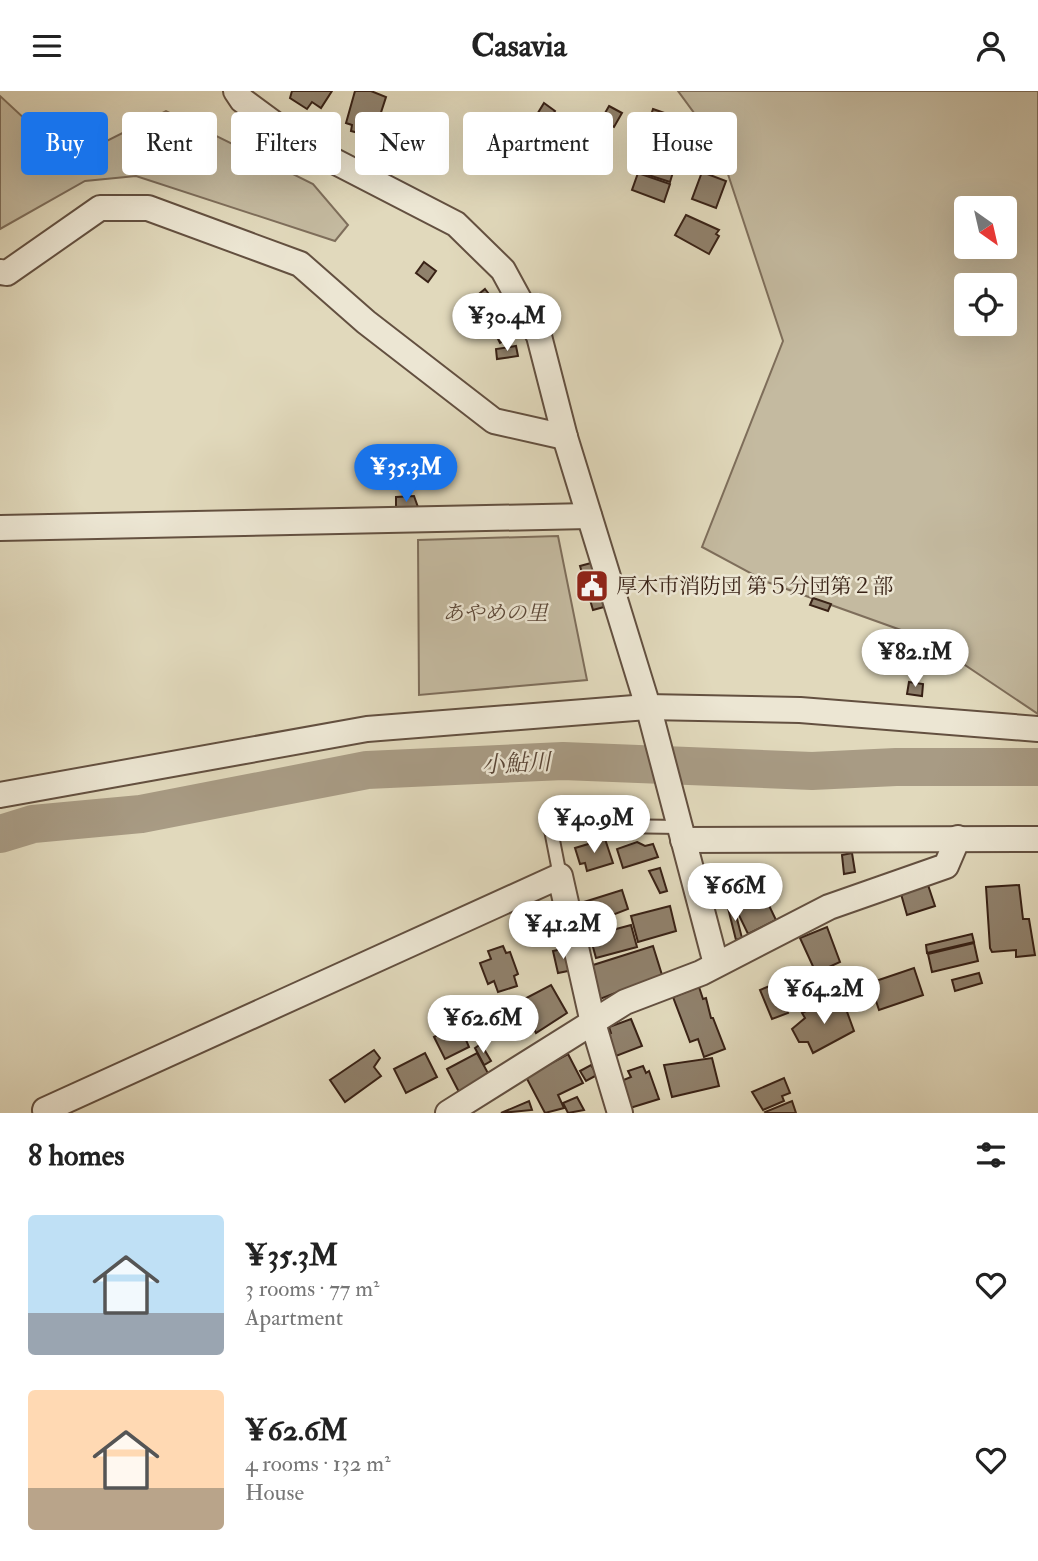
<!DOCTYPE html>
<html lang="en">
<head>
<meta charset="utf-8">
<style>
	:root { --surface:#fff; --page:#f6f6f6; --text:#222; --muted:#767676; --accent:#1a73e8 }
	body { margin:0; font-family:"IM FELL Double Pica","Noto Serif JP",serif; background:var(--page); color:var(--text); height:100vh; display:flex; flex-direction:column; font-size:26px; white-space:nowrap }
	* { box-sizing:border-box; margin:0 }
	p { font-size:23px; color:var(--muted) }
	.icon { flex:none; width:38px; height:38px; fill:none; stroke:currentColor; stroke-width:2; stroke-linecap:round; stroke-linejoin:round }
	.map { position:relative; height:1022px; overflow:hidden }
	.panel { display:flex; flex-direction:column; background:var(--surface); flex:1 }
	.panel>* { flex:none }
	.top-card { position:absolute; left:21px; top:21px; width:998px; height:63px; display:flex; gap:14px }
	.needle { width:46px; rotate:146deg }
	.tools { position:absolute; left:954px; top:105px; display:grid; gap:14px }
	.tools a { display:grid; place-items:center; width:63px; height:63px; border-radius:7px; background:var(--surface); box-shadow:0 7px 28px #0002; font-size:35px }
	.price { position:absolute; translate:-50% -60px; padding:0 16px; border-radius:24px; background:#fff; color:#222; font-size:23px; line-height:46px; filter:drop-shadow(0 2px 4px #0008) }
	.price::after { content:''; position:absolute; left:50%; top:42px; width:21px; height:16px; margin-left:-10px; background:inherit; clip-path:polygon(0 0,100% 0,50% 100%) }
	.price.active { background:var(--accent); color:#fff }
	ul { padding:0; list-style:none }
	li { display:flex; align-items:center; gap:21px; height:175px; padding:0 28px }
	li span { display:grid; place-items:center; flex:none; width:196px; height:140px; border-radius:7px; color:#555 }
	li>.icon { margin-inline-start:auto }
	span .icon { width:84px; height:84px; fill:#fffc; stroke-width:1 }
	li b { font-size:30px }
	h2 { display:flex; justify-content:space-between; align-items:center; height:84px; padding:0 28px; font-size:30px }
	.chip { padding:0 24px; border-radius:7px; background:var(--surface); box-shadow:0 7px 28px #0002; font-size:24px; line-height:63px }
	.chip.active { background:var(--accent); color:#fff }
	header { display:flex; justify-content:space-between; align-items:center; height:91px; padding:0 28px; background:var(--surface); font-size:32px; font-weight:700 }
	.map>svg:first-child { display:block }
	.green { fill:#c4baa0; stroke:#7e6e5b; stroke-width:2; fill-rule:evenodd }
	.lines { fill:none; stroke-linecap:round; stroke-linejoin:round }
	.river { stroke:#a89b84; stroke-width:38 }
	.building { fill:#90816c; stroke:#392216; stroke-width:2 }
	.lane-casing { stroke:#635040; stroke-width:16 }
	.street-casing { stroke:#635040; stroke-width:28 }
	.lane { stroke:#ece6d3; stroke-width:12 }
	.street { stroke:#ece6d3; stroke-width:24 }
	.tree { fill:#988973 }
	.labels { text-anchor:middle; stroke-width:5; stroke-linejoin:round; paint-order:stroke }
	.poi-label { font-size:21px; fill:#392216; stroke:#ece6d3; text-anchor:start }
	.park-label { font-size:21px; font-style:italic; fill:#5c4838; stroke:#ece6d3 }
	.water-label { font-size:23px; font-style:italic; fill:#5a4637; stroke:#ece6d3 }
</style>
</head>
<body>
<header><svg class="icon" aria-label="menu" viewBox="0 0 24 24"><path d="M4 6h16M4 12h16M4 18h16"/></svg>Casavia<svg class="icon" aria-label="person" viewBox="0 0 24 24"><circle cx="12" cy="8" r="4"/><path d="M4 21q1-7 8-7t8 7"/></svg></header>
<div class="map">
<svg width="1038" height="1022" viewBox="0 0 1038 1022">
	<rect width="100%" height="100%" fill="#e1d9bc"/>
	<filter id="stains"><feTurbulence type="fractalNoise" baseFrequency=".00286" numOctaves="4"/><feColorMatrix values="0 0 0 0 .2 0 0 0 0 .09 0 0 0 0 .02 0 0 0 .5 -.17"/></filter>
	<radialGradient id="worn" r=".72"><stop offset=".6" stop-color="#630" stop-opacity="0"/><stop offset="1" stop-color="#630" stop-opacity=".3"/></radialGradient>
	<g class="green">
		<path d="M678,0H1038V623L926,548L767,491L702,456L783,250L719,56ZM966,117H1004V156H966ZM966,194H1004V233H966Z"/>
		<path d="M0,5L69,69L166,20L313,93L348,134L335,150L136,85L85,90L0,138Z"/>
		<path d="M558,445L587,589L419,604L418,449Z"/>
	</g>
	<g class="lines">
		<path class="river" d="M0,743L33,733L141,723L367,679L563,670L812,680L896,676H1038"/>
	</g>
	<g class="building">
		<path d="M292,0H332L321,17L312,11L307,18L290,7Z"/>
		<path d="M355,0H371L386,6L373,46L351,40L352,34L346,32Z"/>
		<path d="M544,12L555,20L545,37L533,30Z"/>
		<path d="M609,15L622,22L614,36L601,29Z"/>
		<path d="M653,18L690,31L680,69L677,68L670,91L636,80L640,67L633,64L638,50L642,51Z"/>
		<path d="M578,25L598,30L584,82L564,77Z"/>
		<path d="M517,42L536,43L535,51H517Z"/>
		<path d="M702,81L726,90L716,117L692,108Z"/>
		<path d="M638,82L670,93L664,111L632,99Z"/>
		<path d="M686,124L719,139L716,143L719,145L709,163L675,144Z"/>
		<path d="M424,171L436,180L428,191L416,182Z"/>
		<path d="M485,198L503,221L474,244L456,222Z"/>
		<path d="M507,232L513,245L500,252L493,238Z"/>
		<path d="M516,255L518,265L497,268L496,258Z"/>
		<path d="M414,405L419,419L396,420V406Z"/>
		<path d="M591,472L604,516L593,519L580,475Z"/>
		<path d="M813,507L831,513L828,520L810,514Z"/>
		<path d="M909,591L923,593L922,605L907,603Z"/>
		<path d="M605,748L613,772L587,780L585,772L580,773L575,757Z"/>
		<path d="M637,751L645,755L653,753L658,766L623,777L617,758Z"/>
		<path d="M852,762L855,781L844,783L842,764Z"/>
		<path d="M660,777L667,800L660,802L649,780Z"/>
		<path d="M928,794L935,815L907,824L901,803Z"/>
		<path d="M1019,794L1023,828H1029L1035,864L1016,866V859L992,861L990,857L986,796Z"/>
		<path d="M622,799L628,818L597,830L595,824L588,826L584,811Z"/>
		<path d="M764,804L776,829L748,843L736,818Z"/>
		<path d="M670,815L676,840L638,851L631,825Z"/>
		<path d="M734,816L742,847L736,849L728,817Z"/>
		<path d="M631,834L637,856L596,867L590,845Z"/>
		<path d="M827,836L840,871L816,882L800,847Z"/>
		<path d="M972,843L974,851L927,862L926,854Z"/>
		<path d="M974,852L978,870L932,881L928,863Z"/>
		<path d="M503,855L506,862L510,861L518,883L514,885L517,895L498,901L494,890L488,893L480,872L491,868L488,860Z"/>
		<path d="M653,855L662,884L600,908L590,875Z"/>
		<path d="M567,857L573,879L558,882L553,860Z"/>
		<path d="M914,877L923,904L879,919L870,892Z"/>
		<path d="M979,882L982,892L955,900L952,889Z"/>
		<path d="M777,892L788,922L772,928L760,899Z"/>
		<path d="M551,894L567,922L536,942L534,938L523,943L511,915Z"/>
		<path d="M699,896L703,908L706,907L711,927H713L725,958L704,966L698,948L690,951L673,906Z"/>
		<path d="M842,907L854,940L813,962L808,951H799L792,938L805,927L802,922L818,914L820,919Z"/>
		<path d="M468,928L476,943L466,949L469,956L445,968L434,946Z"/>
		<path d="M631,928L642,955L616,965L608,944L611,942L609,936Z"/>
		<path d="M481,953L491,970L484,974L475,957Z"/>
		<path d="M374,959L380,967L374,976L381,985L345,1011L330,989Z"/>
		<path d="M425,962L437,986L406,1002L394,978Z"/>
		<path d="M477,962L489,984L459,1001L447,978Z"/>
		<path d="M568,963L583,992L558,1004L564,1017L545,1022L526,986Z"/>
		<path d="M712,967L719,995L672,1006L664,974Z"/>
		<path d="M591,974L597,984L586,990L580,980Z"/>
		<path d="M643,975L646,982L649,980L659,1008L630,1017L621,990L631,986L628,980Z"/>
		<path d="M784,987L790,1002L782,1005L784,1010L763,1019L752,1001Z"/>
		<path d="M577,1006L584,1019L568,1022L563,1012Z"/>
		<path d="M529,1010L532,1019L501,1022Z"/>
		<path d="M792,1010L796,1022H766L765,1021Z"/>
	</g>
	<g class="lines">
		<defs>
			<path id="lane" d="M560,785L550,734L679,736"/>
			<g id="street">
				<path d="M236,0L242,9L303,54L456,133L503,179L539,245L565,346L650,622L716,873"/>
				<path d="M0,181L7,182L100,117H148L300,173L366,231L494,330L565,346"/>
				<path d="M0,437L589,425"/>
				<path d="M0,704L367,638L647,616L800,619L1038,638"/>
				<path d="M683,749L1038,748"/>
				<path d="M47,1022L45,1019L560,785L593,932L620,1022"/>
				<path d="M448,1022L625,911L701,882L829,816L946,775L958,747"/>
			</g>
		</defs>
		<use href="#lane" class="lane-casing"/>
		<use href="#street" class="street-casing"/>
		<use href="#lane" class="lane"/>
		<use href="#street" class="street"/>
	</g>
	<circle class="tree" cx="534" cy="70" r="8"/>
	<defs>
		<symbol id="civic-square" viewBox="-11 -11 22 22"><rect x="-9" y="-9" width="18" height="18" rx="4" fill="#8f2418" stroke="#ece6d3"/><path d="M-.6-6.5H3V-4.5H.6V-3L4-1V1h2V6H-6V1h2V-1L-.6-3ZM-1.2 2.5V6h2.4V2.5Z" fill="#fff"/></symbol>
	</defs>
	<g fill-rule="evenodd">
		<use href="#civic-square" x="573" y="476" width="38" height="38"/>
	</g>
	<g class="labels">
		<g class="poi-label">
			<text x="616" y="502">厚木市消防団 第５分団第２部</text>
		</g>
		<g class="park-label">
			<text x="495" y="529">あやめの里</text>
		</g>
		<g class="water-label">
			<text transform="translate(516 672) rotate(-3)" y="8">小鮎川</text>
		</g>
	</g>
	<rect width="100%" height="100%" filter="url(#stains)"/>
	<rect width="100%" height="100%" fill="url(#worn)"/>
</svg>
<div class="tools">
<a><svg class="needle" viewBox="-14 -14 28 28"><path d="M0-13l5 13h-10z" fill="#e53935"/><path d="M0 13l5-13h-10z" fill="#767676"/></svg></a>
<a><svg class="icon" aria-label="locate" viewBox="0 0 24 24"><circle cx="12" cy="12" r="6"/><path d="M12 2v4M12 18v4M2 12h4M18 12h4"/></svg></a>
</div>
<b class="price" style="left:507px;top:262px">¥30.4M</b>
<b class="price active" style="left:406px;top:413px">¥35.3M</b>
<b class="price" style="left:915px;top:598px">¥82.1M</b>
<b class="price" style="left:594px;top:764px">¥40.9M</b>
<b class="price" style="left:735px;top:832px">¥66M</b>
<b class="price" style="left:563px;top:870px">¥41.2M</b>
<b class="price" style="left:824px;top:935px">¥64.2M</b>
<b class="price" style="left:483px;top:964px">¥62.6M</b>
<div class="top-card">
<a class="chip active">Buy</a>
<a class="chip">Rent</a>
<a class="chip">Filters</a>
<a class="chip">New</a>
<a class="chip">Apartment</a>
<a class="chip">House</a>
</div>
</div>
<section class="panel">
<h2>8 homes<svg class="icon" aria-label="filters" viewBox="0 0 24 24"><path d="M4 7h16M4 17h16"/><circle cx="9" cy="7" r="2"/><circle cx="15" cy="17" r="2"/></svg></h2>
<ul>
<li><span style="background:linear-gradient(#bfe0f5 70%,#9aa5b1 0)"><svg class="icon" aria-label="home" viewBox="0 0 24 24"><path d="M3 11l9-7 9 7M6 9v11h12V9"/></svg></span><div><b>¥35.3M</b><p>3 rooms · 77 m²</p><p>Apartment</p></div><svg class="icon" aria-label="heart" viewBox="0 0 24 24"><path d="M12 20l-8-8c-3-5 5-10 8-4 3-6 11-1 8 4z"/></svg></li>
<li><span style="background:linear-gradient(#ffd9b3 70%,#b9a48a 0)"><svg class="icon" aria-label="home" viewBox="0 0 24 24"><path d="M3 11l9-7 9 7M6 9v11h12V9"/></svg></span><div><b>¥62.6M</b><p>4 rooms · 132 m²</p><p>House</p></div><svg class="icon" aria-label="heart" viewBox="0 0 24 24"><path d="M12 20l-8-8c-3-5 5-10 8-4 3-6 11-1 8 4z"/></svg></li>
</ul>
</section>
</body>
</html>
